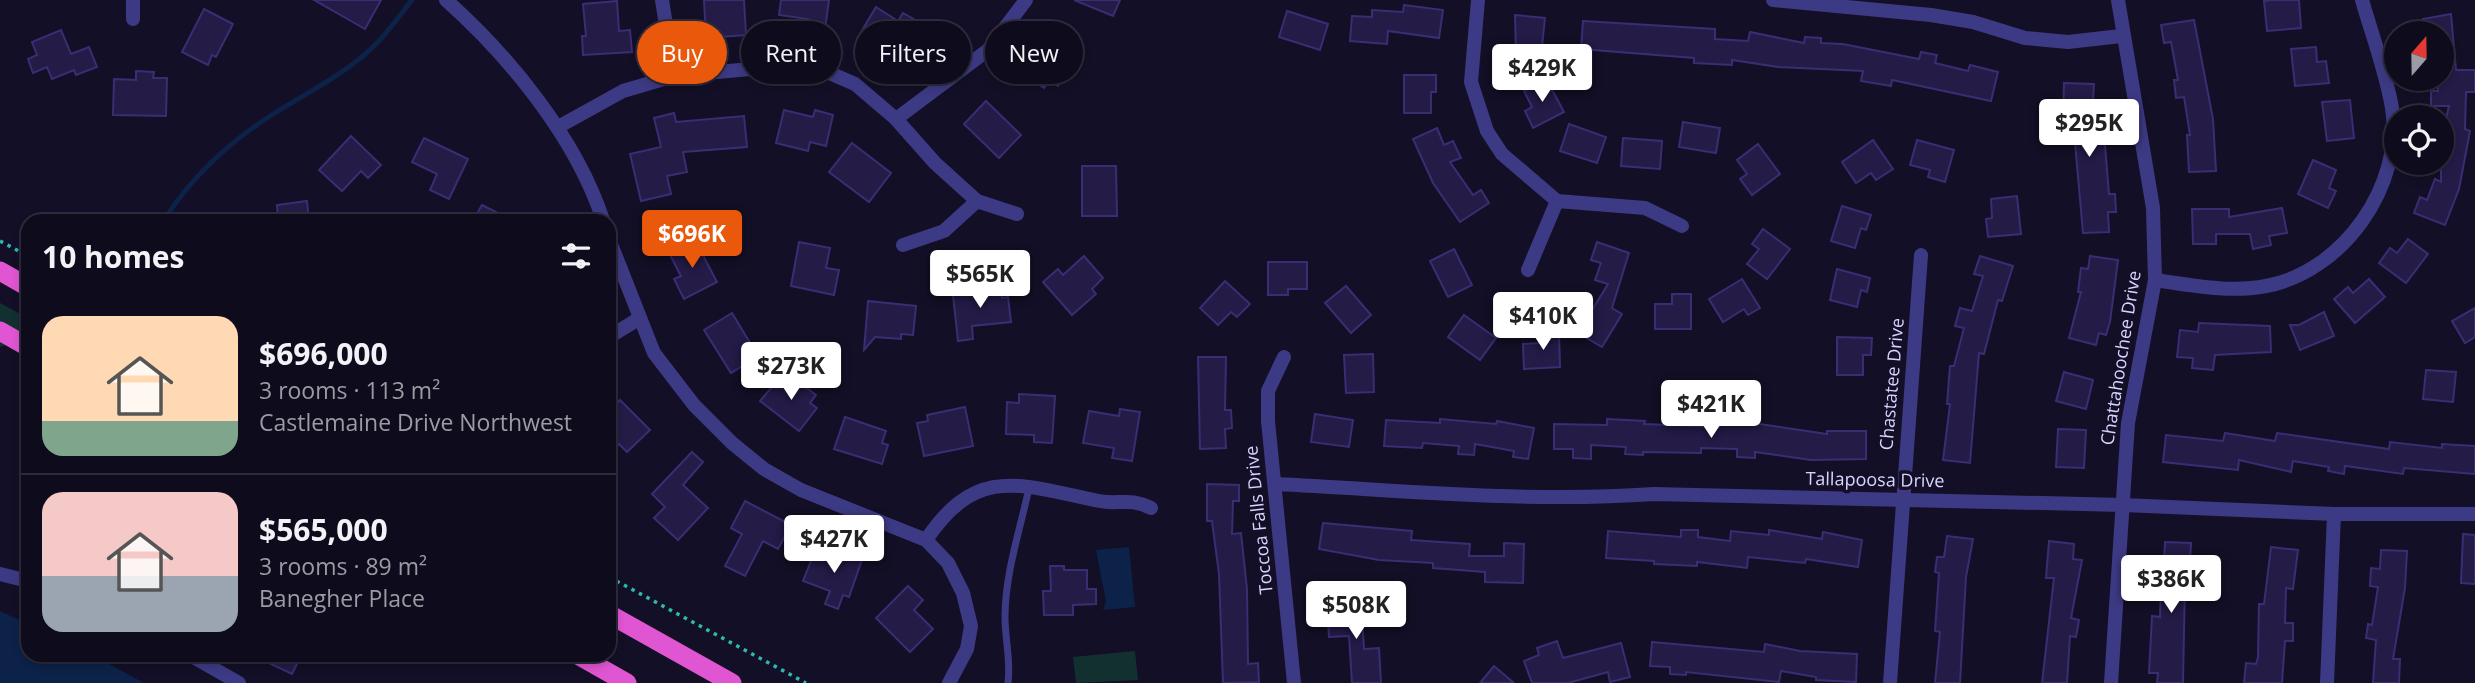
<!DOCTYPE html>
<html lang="en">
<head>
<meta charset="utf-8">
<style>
	:root { --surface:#0e0b1c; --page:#1c1929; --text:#f1f3f6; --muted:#9b9ba3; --line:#2e2b3b; --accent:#ea580c }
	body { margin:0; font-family:"Open Sans",sans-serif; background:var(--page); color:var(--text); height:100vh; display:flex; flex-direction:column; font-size:26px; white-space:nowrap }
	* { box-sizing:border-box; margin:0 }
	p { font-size:23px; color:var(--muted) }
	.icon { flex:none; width:38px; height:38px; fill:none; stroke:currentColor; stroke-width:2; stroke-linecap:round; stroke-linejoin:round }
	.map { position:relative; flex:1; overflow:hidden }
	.sheet { position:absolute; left:21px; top:214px; width:595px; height:448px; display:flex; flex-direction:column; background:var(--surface); border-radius:21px; box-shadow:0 4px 10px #0003,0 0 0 2px var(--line) }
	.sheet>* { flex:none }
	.guide { position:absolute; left:637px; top:21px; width:665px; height:63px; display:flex; gap:14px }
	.needle { width:46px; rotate:20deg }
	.controls { position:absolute; left:2384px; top:21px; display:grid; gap:14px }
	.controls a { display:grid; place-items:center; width:70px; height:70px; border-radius:50%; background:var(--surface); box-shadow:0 4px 10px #0003,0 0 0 2px var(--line); font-size:35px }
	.price { position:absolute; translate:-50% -60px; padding:0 16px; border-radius:7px; background:#fff; color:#222; font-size:23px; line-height:46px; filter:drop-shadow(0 2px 4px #0008) }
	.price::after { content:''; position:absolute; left:50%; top:42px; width:21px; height:16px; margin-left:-10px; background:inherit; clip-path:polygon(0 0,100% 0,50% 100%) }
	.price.on { background:var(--accent); color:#fff }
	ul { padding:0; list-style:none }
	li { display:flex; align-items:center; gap:21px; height:175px; padding:0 21px }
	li+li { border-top:2px solid var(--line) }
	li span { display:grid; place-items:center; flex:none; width:196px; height:140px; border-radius:21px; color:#555 }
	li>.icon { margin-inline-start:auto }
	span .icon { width:84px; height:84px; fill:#fffc; stroke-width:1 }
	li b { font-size:30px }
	h2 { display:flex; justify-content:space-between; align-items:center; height:84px; padding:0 21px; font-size:30px }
	.pill { padding:0 24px; border-radius:32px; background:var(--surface); box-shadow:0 4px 10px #0003,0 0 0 2px var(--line); font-size:24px; line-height:63px }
	.pill.on { background:var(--accent); color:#fff }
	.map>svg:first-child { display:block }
	.green { fill:#12302f }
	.water { fill:#0c2248 }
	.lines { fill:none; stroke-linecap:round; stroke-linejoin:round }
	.stream { stroke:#0c2248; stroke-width:5 }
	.building { fill:#241b47; stroke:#3b2d73; stroke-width:2 }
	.path { stroke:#2fb8b0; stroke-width:3.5; stroke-dasharray:3.5 5; stroke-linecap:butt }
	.service { stroke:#3d3a85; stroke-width:7 }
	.minor { stroke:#3d3a85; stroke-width:14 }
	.trunk { stroke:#e055d1; stroke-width:19 }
	.labels { text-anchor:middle; stroke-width:7; stroke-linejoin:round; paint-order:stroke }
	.street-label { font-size:18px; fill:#d9d4ff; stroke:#130f26 }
</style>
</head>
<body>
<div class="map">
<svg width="2475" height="683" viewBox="0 0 2475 683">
	<rect width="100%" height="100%" fill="#130f26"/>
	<g class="green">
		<path d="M0,303L28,318V336L0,347Z"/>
		<path d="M1135,651L1138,680L1076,683L1073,657Z"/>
	</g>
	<g class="water">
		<path d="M1129,547L1135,607L1103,610L1106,602L1096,550Z"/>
		<path d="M0,611L28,624V654L93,655L144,683H0Z"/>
	</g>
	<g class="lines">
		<path class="stream" d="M164,220C193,175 230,141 275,113C310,91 349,72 378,42C390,29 401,14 412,0"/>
	</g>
	<g class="building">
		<path d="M314,0H381L365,29Z"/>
		<path d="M704,0H744L746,35L706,38Z"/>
		<path d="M781,0H829L825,29L806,26L808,19L779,15Z"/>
		<path d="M1074,0H1120L1113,16Z"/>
		<path d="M2273,0H2299L2301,28L2267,31L2264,1Z"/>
		<path d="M617,1L619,31L630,30L632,52L583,55L582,36H586L583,4Z"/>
		<path d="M1404,5L1443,10L1439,38L1388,31L1387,44L1350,41L1352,16L1372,17V10L1403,12Z"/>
		<path d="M876,7L898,21L903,13L928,27L904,67L857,39Z"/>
		<path d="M204,9L233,24L216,57L212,55L208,65L182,52Z"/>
		<path d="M1287,11L1328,24L1320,50L1279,37Z"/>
		<path d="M2451,14L2456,70H2475V92H2466L2465,129L2470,131L2459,189L2445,225L2414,213L2420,197L2427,200L2435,179L2441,182V140L2449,106H2431V91H2438V79H2441V33H2425L2423,19Z"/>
		<path d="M1515,15L1545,18L1541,56L1516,54Z"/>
		<path d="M2194,20L2213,119L2216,171L2189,172L2187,135H2190L2184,97L2176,98L2174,80H2178L2171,42L2164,43L2161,25Z"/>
		<path d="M1583,21L1715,29V39L1748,41L1750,32L1804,43L1805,37L1821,38V43L1843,44L1919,59L1921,52L1937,55L1935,63L1968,71L1970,65L1998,72L1991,101L1892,80L1891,86L1861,81L1863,71L1778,67L1732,60V65L1694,63V58L1581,49Z"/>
		<path d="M61,30L71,54L89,47L97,67L76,75L74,70L52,79L47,67L33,73L28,59L37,55L32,42Z"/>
		<path d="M1050,38L1077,54L1058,86L1049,81L1044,88L1021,73L1030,57L1036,60Z"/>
		<path d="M2316,47L2317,62L2326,61L2329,83L2295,86L2291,49Z"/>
		<path d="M136,71L154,72L153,78H167L166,116L113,115L114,79L136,80Z"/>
		<path d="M1404,75H1436V92H1431V113H1404Z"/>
		<path d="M1547,80L1564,112L1533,128L1525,111L1532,107L1524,91Z"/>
		<path d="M2064,83L2094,84L2091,134L2104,133L2109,194H2115L2116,212H2108L2109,232L2083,233L2073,120H2063Z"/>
		<path d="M2350,100L2354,138L2327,141L2322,102Z"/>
		<path d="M986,101L1021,135L999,158L964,124Z"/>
		<path d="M784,110L813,117L815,110L833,115L826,146L810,142L808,151L776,143Z"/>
		<path d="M674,113L676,122L744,116L747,147L683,152L687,172L667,176L671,194L641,201L630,154L661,147L654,118Z"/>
		<path d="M1683,122L1720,128L1716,153L1679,147Z"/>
		<path d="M1569,124L1606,137L1597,163L1560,151Z"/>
		<path d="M1437,128L1444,145L1453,141L1461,158L1450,162L1473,195L1481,190L1489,203L1460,222L1433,183L1413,139Z"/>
		<path d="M351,136L381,165L368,178L361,171L342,191L319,170Z"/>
		<path d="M424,138L468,159L449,199L430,190L437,174L412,162Z"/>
		<path d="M1623,138L1662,141L1660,169L1621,166Z"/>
		<path d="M1873,140L1893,169L1876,180L1871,173L1856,183L1842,162Z"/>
		<path d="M1917,140L1954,150L1945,182L1928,177L1930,170L1910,165Z"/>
		<path d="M852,143L891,173L869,202L829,172Z"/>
		<path d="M1758,144L1780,174L1752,195L1740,179L1747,174L1737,160Z"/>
		<path d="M2313,160L2336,170L2329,188L2336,191L2328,208L2298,194Z"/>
		<path d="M1082,166H1116L1117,216H1082Z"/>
		<path d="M2017,196L2021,234L1988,237L1986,219L1992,218L1991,199Z"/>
		<path d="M307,201L309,220H278L277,205Z"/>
		<path d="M482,205L512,220H473Z"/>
		<path d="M1842,206L1871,215L1866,230L1861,228L1855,248L1831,241Z"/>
		<path d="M2282,208L2287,233L2269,236L2271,245L2253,249L2250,234H2216V244H2193L2192,209H2229V217Z"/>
		<path d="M1763,229L1790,249L1767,279L1747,264L1759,249L1752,244Z"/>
		<path d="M2408,239L2428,254L2406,283L2379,263L2390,248L2397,253Z"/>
		<path d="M695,240L717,282L684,299L674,279L681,276L669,253Z"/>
		<path d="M799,242L830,248L826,268L839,270L834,295L791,286Z"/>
		<path d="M1597,242L1629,253L1612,308L1622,314L1602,347L1578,333L1608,284L1595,280L1601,263L1591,260Z"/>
		<path d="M1454,249L1472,285L1448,297L1430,261Z"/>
		<path d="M1084,256L1103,278L1092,289L1096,294L1072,315L1043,282L1058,269L1063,275Z"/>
		<path d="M1980,256L2013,266L2002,301L1998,300L1984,354L1979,353L1970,463L1943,460L1950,404H1947L1950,366H1954L1964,328L1955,326L1960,308L1972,311L1983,276L1974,274Z"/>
		<path d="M2090,256L2118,260L2110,322L2106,335L2099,333L2096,345L2069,338L2081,292H2078L2081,268L2088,269Z"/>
		<path d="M1268,262H1307V289H1288V295H1268Z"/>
		<path d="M1837,269L1870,278L1867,292L1861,290L1857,307L1830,300Z"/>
		<path d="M1742,279L1760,308L1748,315L1744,309L1723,322L1709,299Z"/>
		<path d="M2369,279L2385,297L2355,323L2334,299L2348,287L2353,293Z"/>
		<path d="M1225,281L1250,304L1237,317L1231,312L1218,325L1200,308Z"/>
		<path d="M1000,284L1002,298L1008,297L1011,322L972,326L973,339L958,341L953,295L981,292L980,286Z"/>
		<path d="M1346,286L1371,315L1351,333L1325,303Z"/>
		<path d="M1672,294H1691V329H1655V304H1672Z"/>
		<path d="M868,301L916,306L913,335L901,334V339L875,337L864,350Z"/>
		<path d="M2475,308V337L2465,343L2452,321Z"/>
		<path d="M2324,312L2334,336L2300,350L2290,325H2299Z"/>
		<path d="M732,313L758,356L731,373L704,330Z"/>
		<path d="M1464,315L1496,338L1480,360L1448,337Z"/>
		<path d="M2199,323L2270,326L2271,352L2215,355L2213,370L2192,368L2193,358L2177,357L2180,330L2198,332Z"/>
		<path d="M1559,331L1560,367L1524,369L1523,344L1539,343V332Z"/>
		<path d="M1837,337L1872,338L1871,355H1863V375H1837Z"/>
		<path d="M1373,354L1374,392L1346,393L1344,355Z"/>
		<path d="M1198,357H1226L1225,410H1231L1232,428L1225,429L1226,448L1200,449Z"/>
		<path d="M2426,370L2456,372L2453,402L2423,399Z"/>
		<path d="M2064,372L2093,380L2086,409L2056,401Z"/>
		<path d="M791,376L816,395L810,403L817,408L799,431L760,401L777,381L783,385Z"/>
		<path d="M1019,394L1055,396L1052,443L1034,442V435L1006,434L1007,402L1019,403Z"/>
		<path d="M620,400L650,430L627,452L619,444L609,453V411Z"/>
		<path d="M965,407L973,446L924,456L917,423L928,421L927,415Z"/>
		<path d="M1120,409L1140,412L1132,461L1112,458L1114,448L1083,443L1089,411L1119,416Z"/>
		<path d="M1315,414L1353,420L1349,447L1311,442Z"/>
		<path d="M845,417L886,431L882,443L888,445L882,464L834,449Z"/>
		<path d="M1440,419L1496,424L1497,421L1534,428L1528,459L1513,457L1514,451L1475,444L1474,455L1458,454L1459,446L1423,443L1422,448L1384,446L1386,420L1440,423Z"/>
		<path d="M1607,419L1645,421L1644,424L1719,427V422L1753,423L1827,434V431H1866V459L1811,460L1755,452V458L1737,457V449L1701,448V453L1643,452V455L1625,454L1626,447L1591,445V459L1573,458V449H1554V424L1607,425Z"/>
		<path d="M2058,429L2086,430L2084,468L2056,467Z"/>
		<path d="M2225,433L2275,441L2277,433L2389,449L2390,442L2442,448V444L2475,446V474L2404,468L2403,474L2345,466L2344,474L2328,471L2329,467L2293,461L2291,472L2239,460L2238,470L2163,462L2166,435L2223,441Z"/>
		<path d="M692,452L703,462L683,485L708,508L678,540L654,518L665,507L652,494Z"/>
		<path d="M1207,484L1239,485V501H1233L1232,534L1241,533L1247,589L1248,664L1258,663L1259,682L1223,683L1219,574L1212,521H1207Z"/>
		<path d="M745,501L791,525L778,549L763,541L745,576L725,566L742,534L731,528Z"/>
		<path d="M1323,523L1412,531L1411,540L1470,544L1469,556H1504V543L1524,544L1523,583L1485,582V572L1433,568V563L1379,560L1319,549Z"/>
		<path d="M1681,530H1698V537L1730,541L1731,531L1769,535V530L1822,539L1823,532L1862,540L1858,567L1806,559L1805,563L1748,557L1747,568L1697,562V566L1654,564V561L1606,558L1608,531L1681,537Z"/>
		<path d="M2463,534L2475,535V584L2461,583Z"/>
		<path d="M1947,536L1973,539L1966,577L1960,683H1935L1940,632L1935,631L1939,573L1935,572L1937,557H1944Z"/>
		<path d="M2049,541L2074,544L2073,559L2082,560L2071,618L2079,620L2076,637L2070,636L2067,683H2042L2054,578H2046Z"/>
		<path d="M2165,542L2191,543L2189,581H2185L2183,683H2157L2158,673H2149L2152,616L2160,617L2161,579H2155L2156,562L2164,563Z"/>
		<path d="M2271,547L2298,550L2293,589L2286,588L2285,623H2293V641H2285L2282,683H2244L2246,663L2256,664L2258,657L2259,604H2264Z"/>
		<path d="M844,550L863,557L849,597L843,595L838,609L825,604L830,591L803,581L815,551L840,560Z"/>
		<path d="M2381,550L2407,551L2405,588L2393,659H2400L2399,683H2373L2376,640L2366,638L2368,624L2372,625L2378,587L2370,586L2371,568L2380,569Z"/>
		<path d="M1050,566H1064V570H1087V589H1096V604L1073,605V615H1044L1043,591H1051Z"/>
		<path d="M908,586L923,600L914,610L933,629L910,652L876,618Z"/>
		<path d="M1361,598L1364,649L1379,648L1381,683H1352L1349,636L1329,637L1328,620L1336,619L1335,600Z"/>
		<path d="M1557,641L1563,658L1621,643L1630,677L1610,682L1608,672L1568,683H1532L1524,661L1539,655L1537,648Z"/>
		<path d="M1652,642L1764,652L1765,644L1800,651L1857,654L1856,682L1816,680V677L1781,671L1779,682L1686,672V675L1670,674V667L1650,666Z"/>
		<path d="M250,654H302L292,674Z"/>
		<path d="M1494,666L1514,683H1480Z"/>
	</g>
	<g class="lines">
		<g class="path">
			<path d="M0,241L28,256"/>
			<path d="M609,577L806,683"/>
		</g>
		<path class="service" d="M1008,683C1011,660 1005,640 1005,617C1005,574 1020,530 1029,488"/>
		<g class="minor">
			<path d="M133,0V19"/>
			<path d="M446,0C510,57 576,138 603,220"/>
			<path d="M662,0L674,76"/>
			<path d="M1478,0L1471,82L1487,131L1502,154L1557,201L1645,208L1682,226"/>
			<path d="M1773,0L1931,15L1973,22L2025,38L2068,42L2121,36"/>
			<path d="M896,119L988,50L1026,0"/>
			<path d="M558,127L623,91L674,76L782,66L825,71L855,84L896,119L935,163L977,201L1017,214"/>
			<path d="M609,239L654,353L694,405L732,443L764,469L801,490L926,540L948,563L963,593L971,626L967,649L949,683"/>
			<path d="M903,245L944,231L977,201"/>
			<path d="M1528,270L1557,201"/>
			<path d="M2155,280C2191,285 2229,293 2266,286C2343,272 2404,185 2392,108C2386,72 2372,35 2362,0"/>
			<path d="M609,337L640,318"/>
			<path d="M1284,357L1268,391V421L1294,683"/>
			<path d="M1276,484C1402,490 1527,503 1654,494L2123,505L2334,514H2475"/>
			<path d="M926,540C977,464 1021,485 1099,501C1120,505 1129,497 1151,508"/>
			<path d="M0,574L28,581"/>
			<path d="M188,654L239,683"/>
			<path d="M1890,683L1921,255"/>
			<path d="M2111,683L2128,423L2155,280L2153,208L2118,0"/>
			<path d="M2327,683L2334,514"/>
		</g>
		<g class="trunk">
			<path d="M0,271L28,287"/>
			<path d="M0,331L28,347"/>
			<path d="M609,614L732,683"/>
			<path d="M576,654L627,683"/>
		</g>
	</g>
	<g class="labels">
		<g class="street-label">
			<text transform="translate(2121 358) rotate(-81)" y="6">Chattahoochee Drive</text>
			<text transform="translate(1892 384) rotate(-85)" y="6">Chastatee Drive</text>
			<text transform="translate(1875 480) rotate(1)" y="6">Tallapoosa Drive</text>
			<text transform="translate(1259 520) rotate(-96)" y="6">Toccoa Falls Drive</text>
		</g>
	</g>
</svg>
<div class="controls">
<a><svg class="needle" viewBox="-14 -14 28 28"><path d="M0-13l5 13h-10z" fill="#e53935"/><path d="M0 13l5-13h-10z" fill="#9b9ba3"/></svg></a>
<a><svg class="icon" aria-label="locate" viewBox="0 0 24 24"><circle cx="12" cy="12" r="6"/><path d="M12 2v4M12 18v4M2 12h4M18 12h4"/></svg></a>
</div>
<b class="price" style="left:1542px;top:104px">$429K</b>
<b class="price" style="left:2089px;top:159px">$295K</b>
<b class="price on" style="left:692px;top:270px">$696K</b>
<b class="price" style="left:980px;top:310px">$565K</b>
<b class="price" style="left:1543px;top:352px">$410K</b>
<b class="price" style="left:791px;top:402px">$273K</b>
<b class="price" style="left:1711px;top:440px">$421K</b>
<b class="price" style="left:834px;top:575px">$427K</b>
<b class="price" style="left:2171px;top:615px">$386K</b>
<b class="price" style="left:1356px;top:641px">$508K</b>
<div class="guide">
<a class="pill on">Buy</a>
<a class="pill">Rent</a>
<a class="pill">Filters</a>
<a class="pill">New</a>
</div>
<section class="sheet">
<h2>10 homes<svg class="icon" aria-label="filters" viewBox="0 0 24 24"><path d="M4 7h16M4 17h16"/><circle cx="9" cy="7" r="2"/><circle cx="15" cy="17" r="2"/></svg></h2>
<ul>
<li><span style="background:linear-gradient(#ffd9b3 75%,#7fa58c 0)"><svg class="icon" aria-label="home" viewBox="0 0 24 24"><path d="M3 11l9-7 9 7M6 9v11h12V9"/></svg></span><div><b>$696,000</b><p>3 rooms · 113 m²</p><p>Castlemaine Drive Northwest</p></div></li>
<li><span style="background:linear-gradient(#f6c9c9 60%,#9aa5b1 0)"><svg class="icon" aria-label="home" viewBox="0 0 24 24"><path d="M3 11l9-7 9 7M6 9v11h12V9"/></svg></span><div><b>$565,000</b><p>3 rooms · 89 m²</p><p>Banegher Place</p></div></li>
</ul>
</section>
</div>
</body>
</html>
